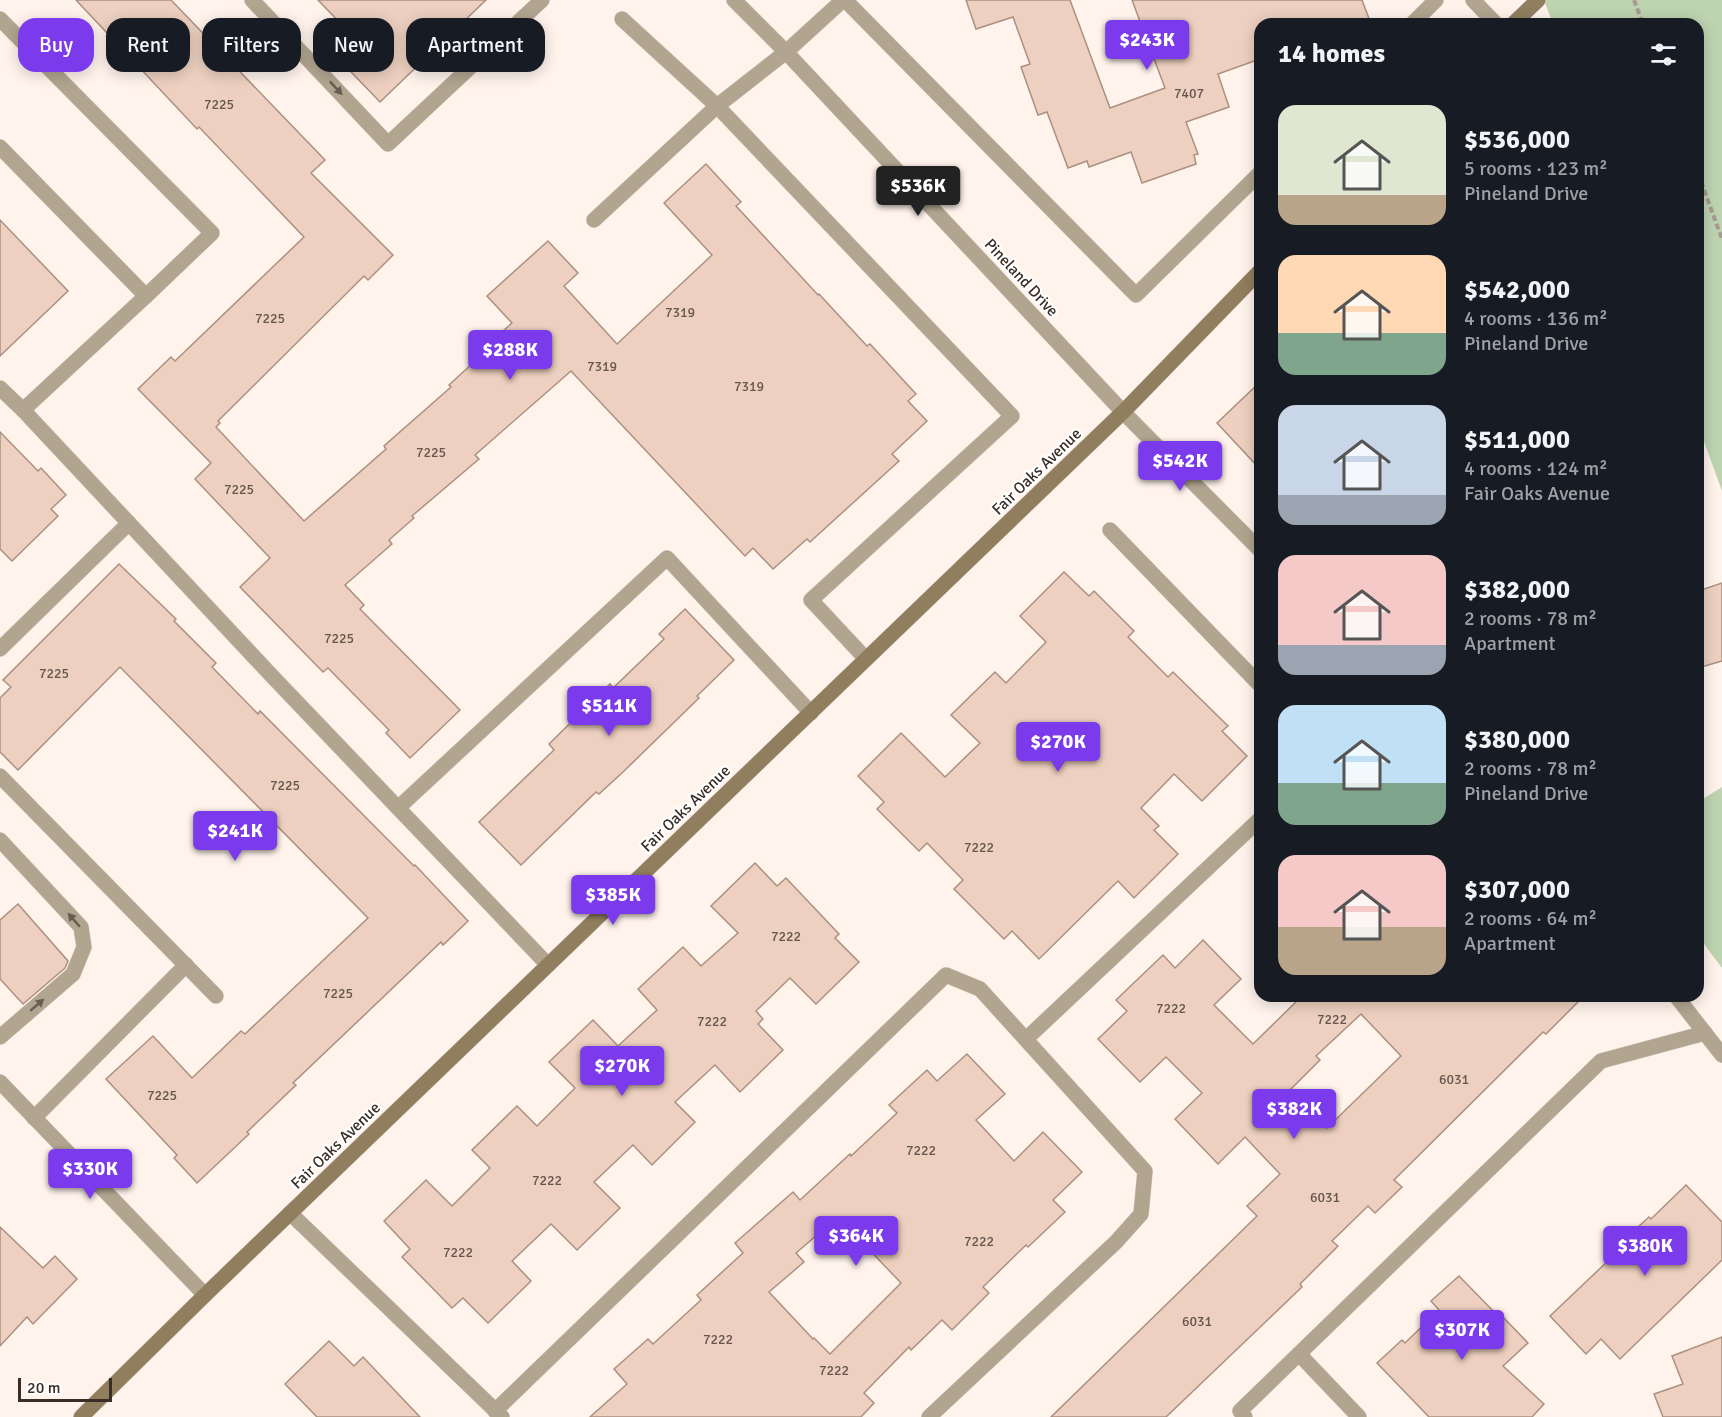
<!DOCTYPE html>
<html lang="en">
<head>
<meta charset="utf-8">
<style>
	:root { --surface:#171b24; --page:#242831; --text:#f1f3f6; --muted:#9ea1a6; --accent:#7c3aed }
	body { margin:0; font-family:Signika,sans-serif; background:var(--page); color:var(--text); height:100vh; display:flex; flex-direction:column; font-size:22px; white-space:nowrap }
	* { box-sizing:border-box; margin:0 }
	p { font-size:20px; color:var(--muted) }
	.icon { flex:none; width:33px; height:33px; fill:none; stroke:currentColor; stroke-width:2; stroke-linecap:round; stroke-linejoin:round }
	.map { position:relative; flex:1; overflow:hidden }
	.panel { position:absolute; left:1254px; top:18px; width:450px; height:984px; display:flex; flex-direction:column; background:var(--surface); border-radius:18px; box-shadow:0 3px 15px #0003 }
	.panel>* { flex:none }
	.hud { position:absolute; left:18px; top:18px; width:570px; height:54px; display:flex; gap:12px }
	.scale { position:absolute; left:18px; bottom:15px; width:94px; box-sizing:border-box; padding-left:6px; border:3px solid #382d27; border-top:0; font-size:16px; line-height:21px; white-space:nowrap; color:#382d27; -webkit-text-stroke:4px #fff; paint-order:stroke }
	.price { position:absolute; translate:-50% -51px; padding:0 14px; border-radius:6px; background:var(--accent); color:#fff; font-size:20px; line-height:39px; filter:drop-shadow(0 2px 3px #0008) }
	.price::after { content:''; position:absolute; left:50%; top:36px; width:18px; height:14px; margin-left:-9px; background:inherit; clip-path:polygon(0 0,100% 0,50% 100%) }
	.price.on { background:#222; color:#fff }
	ul { padding:0; list-style:none }
	li { display:flex; align-items:center; gap:18px; height:150px; padding:0 24px }
	li span { display:grid; place-items:center; flex:none; width:168px; height:120px; border-radius:18px; color:#555 }
	li>.icon { margin-inline-start:auto }
	span .icon { width:72px; height:72px; fill:#fffc; stroke-width:1 }
	li b { font-size:26px }
	h2 { display:flex; justify-content:space-between; align-items:center; height:72px; padding:0 24px; font-size:26px }
	.tag { padding:0 21px; border-radius:18px; background:var(--surface); box-shadow:0 3px 15px #0003; font-size:21px; line-height:54px }
	.tag.on { background:var(--accent); color:#fff }
	.map>svg:first-child { display:block }
	.green { fill:#bed4b0 }
	.building { fill:#edd0bf; stroke:#ab9080; stroke-width:1.5; fill-rule:evenodd }
	.lines { fill:none; stroke-linecap:round; stroke-linejoin:round }
	.service-casing { stroke:#dbcfc9; stroke-width:16 }
	.minor-casing { stroke:#dbcfc9; stroke-width:16 }
	.tertiary-casing { stroke:#dbcfc9; stroke-width:16 }
	.secondary-casing { stroke:#dbcfc9; stroke-width:16 }
	.path { stroke:#a69a94; stroke-width:4; stroke-dasharray:6 3; stroke-linecap:butt }
	.service { stroke:#b1a58f; stroke-width:15 }
	.minor { stroke:#b1a58f; stroke-width:15 }
	.tertiary { stroke:#b1a58f; stroke-width:15 }
	.secondary { stroke:#907e5e; stroke-width:15 }
	.oneway { fill:#685d51 }
	.labels { text-anchor:middle; stroke-width:4.5; stroke-linejoin:round; paint-order:stroke }
	.number-label { font-size:14px; fill:#65564d }
	.street-label { font-size:16px; fill:#382d27; stroke:#fff }
</style>
</head>
<body>
<div class="map">
<svg width="1722" height="1417" viewBox="0 0 1722 1417">
	<rect width="100%" height="100%" fill="#fff3ec"/>
	<g class="green">
		<path d="M1544,0H1722V491L1698,425V24H1553Z"/>
		<path d="M1722,787V968L1698,936V802Z"/>
	</g>
	<g class="building">
		<path d="M76,0H171L325,160L311,173L393,255L368,280L364,276L218,421L220,423L216,427L304,521L386,449L384,446L451,387L449,385L474,362L472,359L512,323L487,296L548,241L578,273L564,286L617,344L712,255L664,203L706,164L741,202L736,206L818,295L819,294L867,346L870,344L916,394L908,401L927,421L892,454L899,461L810,542L807,539L773,569L753,548L745,556L571,371L475,455L479,459L412,516L414,518L389,540L392,544L345,585L364,605L360,609L460,710L410,758L386,733L389,730L328,668L323,672L240,587L270,558L195,479L211,463L138,389L171,357L175,361L304,237L199,127L197,129Z"/>
		<path d="M318,0H486L380,102L326,46L345,28Z"/>
		<path d="M966,0H1070L1110,108L1165,88L1132,0H1362L1371,24H1260V59L1218,74L1229,107L1186,122L1198,154L1194,155L1196,164L1142,183L1131,152L1089,167L1087,161L1068,168L1047,112L1038,115L1021,67L1030,64L1013,17L976,29Z"/>
		<path d="M0,220L68,291L0,356Z"/>
		<path d="M1260,382V469L1217,423Z"/>
		<path d="M0,432L38,471L41,468L66,495L51,509L58,516L12,561L0,549Z"/>
		<path d="M119,564L176,619L174,621L216,663L212,667L258,714L260,711L414,866L415,865L468,921L443,945L441,942L293,1083L296,1085L247,1132L249,1134L197,1183L174,1158L177,1155L106,1079L153,1036L192,1078L241,1031L245,1034L368,918L120,667L18,770L0,752V698L11,687L3,680Z"/>
		<path d="M1064,572L1089,596L1094,591L1134,631L1128,637L1168,677L1173,672L1228,726L1222,731L1247,756L1202,801L1174,774L1141,808L1159,826L1154,830L1178,854L1134,898L1118,881L1039,959L1012,931L1004,939L954,889L963,880L927,843L919,851L877,809L884,802L858,776L901,733L945,777L980,743L951,715L995,672L1006,683L1046,642L1020,616Z"/>
		<path d="M1722,583V661L1698,668V591Z"/>
		<path d="M685,609L734,660L697,696L699,698L623,772L599,794L596,792L521,865L479,822L554,750L549,744L610,684L613,688L664,639L659,634Z"/>
		<path d="M755,863L777,886L786,878L839,934L835,938L859,962L816,1004L790,978L756,1011L763,1019L758,1024L783,1050L740,1092L715,1065L675,1102L695,1122L652,1165L633,1145L594,1182L620,1208L577,1250L551,1224L512,1261L531,1281L488,1323L463,1298L452,1308L402,1257L410,1249L384,1221L426,1180L452,1206L490,1168L472,1150L517,1106L537,1126L575,1088L549,1062L593,1020L618,1046L657,1010L638,989L683,947L701,966L738,933L711,906Z"/>
		<path d="M18,904L68,961L65,968L23,1004L0,979V920Z"/>
		<path d="M1203,940L1241,979L1214,1005L1253,1044L1302,996H1584L1546,1034L1543,1032L1394,1180L1402,1187L1375,1213L1368,1206L1332,1241L1338,1246L1300,1284L1302,1287L1166,1417H1051L1257,1216L1247,1206L1280,1174L1245,1137L1218,1164L1175,1119L1202,1093L1166,1057L1140,1082L1098,1039L1127,1011L1116,1000L1163,955L1175,968ZM1361,1014L1401,1056L1327,1128L1290,1090L1320,1060L1316,1056Z"/>
		<path d="M967,1054L1005,1094L976,1120L1014,1161L1043,1132L1082,1172L1053,1200L1065,1212L1028,1247L1026,1245L983,1287L989,1293L952,1330L942,1320L911,1350L909,1347L864,1393L874,1403L861,1417H590L627,1384L614,1369L648,1339L653,1344L701,1300L697,1295L743,1253L735,1243L793,1192L800,1200L850,1154L851,1156L897,1113L889,1105L927,1070L937,1081ZM838,1217L901,1283L830,1354L814,1338L813,1339L769,1292L804,1262L796,1253Z"/>
		<path d="M1686,1185L1722,1222V1260L1620,1359L1601,1339L1586,1354L1550,1316L1631,1239L1628,1236L1649,1217L1651,1219Z"/>
		<path d="M0,1227L43,1268L55,1256L77,1279L33,1324L27,1317L0,1346Z"/>
		<path d="M1459,1276L1500,1318L1502,1316L1528,1343L1503,1366L1544,1404L1532,1417H1429L1377,1363L1402,1340L1405,1343L1439,1310L1431,1301Z"/>
		<path d="M1722,1337V1417H1663L1654,1394L1683,1384L1672,1356Z"/>
		<path d="M329,1341L354,1366L363,1357L420,1417H317L285,1384Z"/>
	</g>
	<g class="lines">
		<defs>
			<g id="service">
				<path d="M252,0L388,144L542,0"/>
				<path d="M843,0L786,52L717,106L1012,416L811,600L866,659"/>
				<path d="M845,0L1136,295L1260,173"/>
				<path d="M1473,0L1496,24"/>
				<path d="M0,19L212,233L146,296L0,147"/>
				<path d="M1412,24L1436,0"/>
				<path d="M594,220L717,106L622,19"/>
				<path d="M0,388L23,410L146,296"/>
				<path d="M23,410L271,675L548,965"/>
				<path d="M1110,530L1260,685"/>
				<path d="M0,649L129,523"/>
				<path d="M0,776L216,996"/>
				<path d="M398,808L667,558L811,713"/>
				<path d="M0,840L81,927L84,947L73,974L0,1037"/>
				<path d="M1026,1039L1260,819"/>
				<path d="M34,1118L186,965"/>
				<path d="M290,1213L502,1417"/>
				<path d="M1299,1354L1359,1417"/>
				<path d="M495,1411L946,975L980,989L1145,1171L1141,1214L1116,1242L929,1417"/>
				<path d="M1245,1417L1240,1411L1601,1061L1705,1033"/>
			</g>
			<path id="minor" d="M0,1082L205,1295"/>
			<g id="tertiary">
				<path d="M734,0L786,52L1123,412L1260,550"/>
				<path d="M1676,996L1722,1055"/>
			</g>
			<g id="secondary">
				<path d="M1513,24L1538,0"/>
				<path d="M81,1417L205,1295L1123,412L1260,271"/>
			</g>
		</defs>
		<use href="#service" class="service-casing"/>
		<use href="#minor" class="minor-casing"/>
		<use href="#tertiary" class="tertiary-casing"/>
		<use href="#secondary" class="secondary-casing"/>
		<g class="path">
			<path d="M1634,0L1643,24"/>
			<path d="M1698,173L1722,239"/>
		</g>
		<use href="#service" class="service"/>
		<use href="#minor" class="minor"/>
		<use href="#tertiary" class="tertiary"/>
		<use href="#secondary" class="secondary"/>
	</g>
	<defs><path id="oneway-solid" d="M-6-.8H1V-3.2L6.5 0L1 3.2V.8H-6Z" transform="scale(1.5)"/></defs>
	<g class="oneway">
		<use href="#oneway-solid" transform="translate(336 88) rotate(47)"/>
		<use href="#oneway-solid" transform="translate(74 920) rotate(-131)"/>
		<use href="#oneway-solid" transform="translate(37 1005) rotate(-41)"/>
	</g>
	<g class="labels">
		<g class="number-label">
			<text x="1189" y="98">7407</text>
			<text x="219" y="109">7225</text>
			<text x="680" y="317">7319</text>
			<text x="270" y="323">7225</text>
			<text x="602" y="371">7319</text>
			<text x="749" y="391">7319</text>
			<text x="431" y="457">7225</text>
			<text x="239" y="494">7225</text>
			<text x="339" y="643">7225</text>
			<text x="54" y="678">7225</text>
			<text x="285" y="790">7225</text>
			<text x="979" y="852">7222</text>
			<text x="786" y="941">7222</text>
			<text x="338" y="998">7225</text>
			<text x="1171" y="1013">7222</text>
			<text x="1332" y="1024">7222</text>
			<text x="712" y="1026">7222</text>
			<text x="1454" y="1084">6031</text>
			<text x="162" y="1100">7225</text>
			<text x="921" y="1155">7222</text>
			<text x="547" y="1185">7222</text>
			<text x="1325" y="1202">6031</text>
			<text x="979" y="1246">7222</text>
			<text x="458" y="1257">7222</text>
			<text x="1197" y="1326">6031</text>
			<text x="718" y="1344">7222</text>
			<text x="834" y="1375">7222</text>
		</g>
		<g class="street-label">
			<text transform="translate(1022 277) rotate(47)" y="6">Pineland Drive</text>
			<text transform="translate(1036 471) rotate(-44)" y="6">Fair Oaks Avenue</text>
			<text transform="translate(685 808) rotate(-44)" y="6">Fair Oaks Avenue</text>
			<text transform="translate(335 1145) rotate(-44)" y="6">Fair Oaks Avenue</text>
		</g>
	</g>
</svg>
<div class="scale">20 m</div>
<b class="price" style="left:1147px;top:71px">$243K</b>
<b class="price on" style="left:918px;top:217px">$536K</b>
<b class="price" style="left:510px;top:381px">$288K</b>
<b class="price" style="left:1180px;top:492px">$542K</b>
<b class="price" style="left:609px;top:737px">$511K</b>
<b class="price" style="left:1058px;top:773px">$270K</b>
<b class="price" style="left:235px;top:862px">$241K</b>
<b class="price" style="left:613px;top:926px">$385K</b>
<b class="price" style="left:622px;top:1097px">$270K</b>
<b class="price" style="left:1294px;top:1140px">$382K</b>
<b class="price" style="left:90px;top:1200px">$330K</b>
<b class="price" style="left:856px;top:1267px">$364K</b>
<b class="price" style="left:1645px;top:1277px">$380K</b>
<b class="price" style="left:1462px;top:1361px">$307K</b>
<div class="hud">
<a class="tag on">Buy</a>
<a class="tag">Rent</a>
<a class="tag">Filters</a>
<a class="tag">New</a>
<a class="tag">Apartment</a>
</div>
<section class="panel">
<h2>14 homes<svg class="icon" aria-label="filters" viewBox="0 0 24 24"><path d="M4 7h16M4 17h16"/><circle cx="9" cy="7" r="2"/><circle cx="15" cy="17" r="2"/></svg></h2>
<ul>
<li><span style="background:linear-gradient(#dfe7d0 75%,#b9a48a 0)"><svg class="icon" aria-label="home" viewBox="0 0 24 24"><path d="M3 11l9-7 9 7M6 9v11h12V9"/></svg></span><div><b>$536,000</b><p>5 rooms · 123 m²</p><p>Pineland Drive</p></div></li>
<li><span style="background:linear-gradient(#ffd9b3 65%,#7fa58c 0)"><svg class="icon" aria-label="home" viewBox="0 0 24 24"><path d="M3 11l9-7 9 7M6 9v11h12V9"/></svg></span><div><b>$542,000</b><p>4 rooms · 136 m²</p><p>Pineland Drive</p></div></li>
<li><span style="background:linear-gradient(#c9d6e8 75%,#9aa5b1 0)"><svg class="icon" aria-label="home" viewBox="0 0 24 24"><path d="M3 11l9-7 9 7M6 9v11h12V9"/></svg></span><div><b>$511,000</b><p>4 rooms · 124 m²</p><p>Fair Oaks Avenue</p></div></li>
<li><span style="background:linear-gradient(#f6c9c9 75%,#9aa5b1 0)"><svg class="icon" aria-label="home" viewBox="0 0 24 24"><path d="M3 11l9-7 9 7M6 9v11h12V9"/></svg></span><div><b>$382,000</b><p>2 rooms · 78 m²</p><p>Apartment</p></div></li>
<li><span style="background:linear-gradient(#bfe0f5 65%,#7fa58c 0)"><svg class="icon" aria-label="home" viewBox="0 0 24 24"><path d="M3 11l9-7 9 7M6 9v11h12V9"/></svg></span><div><b>$380,000</b><p>2 rooms · 78 m²</p><p>Pineland Drive</p></div></li>
<li><span style="background:linear-gradient(#f6c9c9 60%,#b9a48a 0)"><svg class="icon" aria-label="home" viewBox="0 0 24 24"><path d="M3 11l9-7 9 7M6 9v11h12V9"/></svg></span><div><b>$307,000</b><p>2 rooms · 64 m²</p><p>Apartment</p></div></li>
</ul>
</section>
</div>
</body>
</html>
